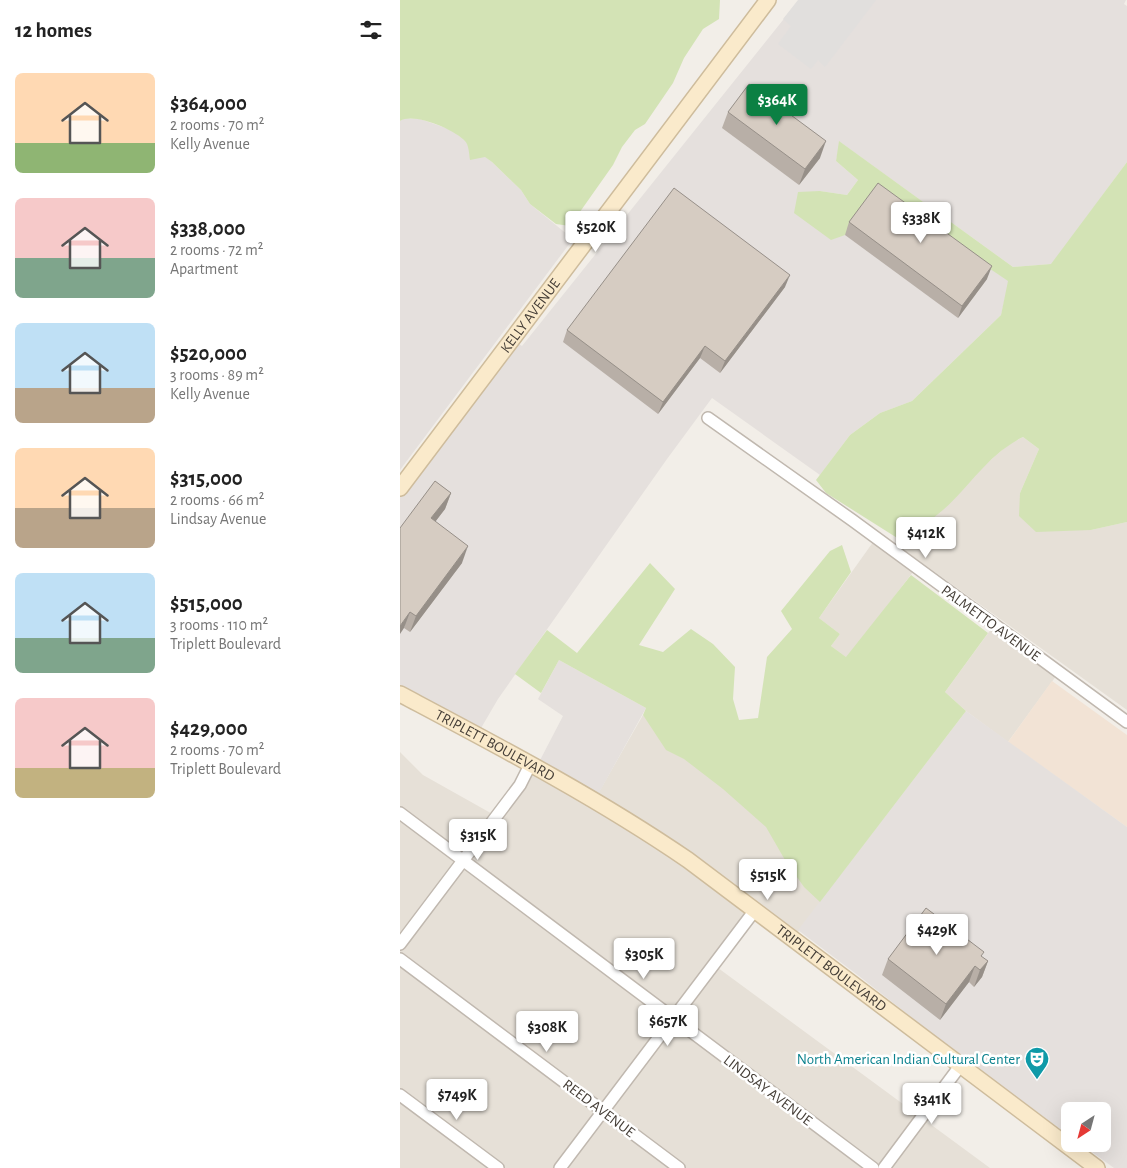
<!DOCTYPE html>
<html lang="en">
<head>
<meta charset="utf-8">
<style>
	:root { --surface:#fff; --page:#f6f6f6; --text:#222; --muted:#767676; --accent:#0b8043 }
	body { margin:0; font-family:"Alegreya Sans",sans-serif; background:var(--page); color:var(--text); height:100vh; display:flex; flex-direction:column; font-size:19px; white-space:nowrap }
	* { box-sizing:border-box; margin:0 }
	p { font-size:16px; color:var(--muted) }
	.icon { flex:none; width:28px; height:28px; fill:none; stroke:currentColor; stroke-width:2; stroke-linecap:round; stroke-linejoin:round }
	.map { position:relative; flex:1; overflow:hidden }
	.details { display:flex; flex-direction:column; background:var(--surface); width:400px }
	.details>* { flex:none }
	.needle { width:32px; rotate:216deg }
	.tools { position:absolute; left:661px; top:1102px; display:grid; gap:10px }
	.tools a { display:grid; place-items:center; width:50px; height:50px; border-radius:8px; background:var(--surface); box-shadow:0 5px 20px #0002; font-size:25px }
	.price { position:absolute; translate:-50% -42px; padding:0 11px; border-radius:5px; background:#fff; color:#222; font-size:16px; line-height:32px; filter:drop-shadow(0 1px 2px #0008) }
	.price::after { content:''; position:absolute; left:50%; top:30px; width:15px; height:11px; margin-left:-8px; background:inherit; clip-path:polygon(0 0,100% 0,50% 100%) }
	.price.active { background:var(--accent); color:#fff }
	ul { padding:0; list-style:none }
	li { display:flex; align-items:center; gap:15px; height:125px; padding:0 15px }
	li span { display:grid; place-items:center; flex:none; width:140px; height:100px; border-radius:8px; color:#555 }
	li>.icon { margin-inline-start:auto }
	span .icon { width:60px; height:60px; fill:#fffc; stroke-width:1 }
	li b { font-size:21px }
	h2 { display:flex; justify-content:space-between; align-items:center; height:60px; padding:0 15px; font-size:21px }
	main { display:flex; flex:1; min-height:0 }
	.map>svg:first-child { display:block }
	.residential { fill:#e6e0d7 }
	.commercial { fill:#f2e3d5 }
	.industrial { fill:#e5e0dd }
	.green { fill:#d3e3b5 }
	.parking { fill:#e1dfdd }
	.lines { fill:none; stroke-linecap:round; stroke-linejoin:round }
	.street-casing { stroke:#c0b8af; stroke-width:14 }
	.secondary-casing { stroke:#cebc9c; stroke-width:18 }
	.street { stroke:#fff; stroke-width:11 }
	.secondary { stroke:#faeacb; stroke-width:15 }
	.wall { fill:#b8afa7 }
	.shaded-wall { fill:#968f88 }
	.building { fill:#d6ccc2; stroke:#968f88 }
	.labels { text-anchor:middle; stroke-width:5; stroke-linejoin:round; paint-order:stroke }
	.street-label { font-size:15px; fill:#453e37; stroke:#fff }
	.culture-label { font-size:15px; fill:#0d838f; stroke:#fff; text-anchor:end }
</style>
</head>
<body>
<main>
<section class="details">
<h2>12 homes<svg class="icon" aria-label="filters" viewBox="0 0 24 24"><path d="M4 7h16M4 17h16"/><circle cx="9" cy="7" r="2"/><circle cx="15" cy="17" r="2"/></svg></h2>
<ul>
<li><span style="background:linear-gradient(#ffd9b3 70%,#8fb573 0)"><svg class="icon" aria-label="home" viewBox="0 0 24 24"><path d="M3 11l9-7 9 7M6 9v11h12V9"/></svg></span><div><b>$364,000</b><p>2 rooms · 70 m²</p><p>Kelly Avenue</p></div></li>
<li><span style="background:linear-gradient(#f6c9c9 60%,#7fa58c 0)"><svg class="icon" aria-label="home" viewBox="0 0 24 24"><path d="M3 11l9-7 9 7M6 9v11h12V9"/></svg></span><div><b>$338,000</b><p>2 rooms · 72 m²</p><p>Apartment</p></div></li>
<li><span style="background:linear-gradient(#bfe0f5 65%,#b9a48a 0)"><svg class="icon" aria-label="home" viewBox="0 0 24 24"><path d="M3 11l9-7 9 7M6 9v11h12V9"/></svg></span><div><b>$520,000</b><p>3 rooms · 89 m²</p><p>Kelly Avenue</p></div></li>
<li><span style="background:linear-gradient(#ffd9b3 60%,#b9a48a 0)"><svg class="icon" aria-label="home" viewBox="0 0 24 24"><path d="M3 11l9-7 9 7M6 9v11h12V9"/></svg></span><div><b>$315,000</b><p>2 rooms · 66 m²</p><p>Lindsay Avenue</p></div></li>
<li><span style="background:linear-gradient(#bfe0f5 65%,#7fa58c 0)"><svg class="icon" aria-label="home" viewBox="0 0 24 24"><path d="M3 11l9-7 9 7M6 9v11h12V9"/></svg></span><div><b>$515,000</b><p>3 rooms · 110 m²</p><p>Triplett Boulevard</p></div></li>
<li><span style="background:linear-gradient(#f6c9c9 70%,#c2b280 0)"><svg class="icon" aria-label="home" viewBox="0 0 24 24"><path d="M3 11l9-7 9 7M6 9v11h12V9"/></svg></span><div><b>$429,000</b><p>2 rooms · 70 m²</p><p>Triplett Boulevard</p></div></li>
</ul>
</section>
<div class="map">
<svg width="727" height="1168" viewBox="0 0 727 1168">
	<rect width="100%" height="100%" fill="#f2eee8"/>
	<g class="residential">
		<path d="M623,437L639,449L620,493L691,530L727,522V710L500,547L502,541L543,509L579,470L608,445Z"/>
		<path d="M476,538L516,568L447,658L431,646L440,634L419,618Z"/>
		<path d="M594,625L659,672L608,742L566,711L545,692Z"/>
		<path d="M243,715L441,875L393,939L355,911L314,965L590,1168H0V752L23,775L96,816L131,763L195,799Z"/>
	</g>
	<path class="commercial" d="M652,681L727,735V827L608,742Z"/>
	<g class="industrial">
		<path d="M399,0H726L724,4L727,6V162L652,264L613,267L440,142L436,161L458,180L447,195L420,191L445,235L531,229L609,281L601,315L512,401L480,413L450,435L420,475L312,398L267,459L98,699L77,735L0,694V488L112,339L122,346Z"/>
		<path d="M4,118L20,119L52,130L92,162L121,190L130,204L173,239L0,470V121Z"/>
		<path d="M159,660L246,708L195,800L137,766L163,716L138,699Z"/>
		<path d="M566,711L727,827V1168H714L681,1144H702V1111H670V1136L558,1054L459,976L398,930Z"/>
	</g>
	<g class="green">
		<path d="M0,0H320L319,19L303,29L284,58L273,83L245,124L235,130L222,147L213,165L170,226L156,224L130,204L121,190L92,162L85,157L70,160C69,154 69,145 65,141C55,130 14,112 0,121Z"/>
		<path d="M439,141L613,267L651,264L727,162V522L691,530L636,532L619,516L620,493L639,449L623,437C587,455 572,484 543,510C530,521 516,531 502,541L426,493L416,480L450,435L480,413L512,401L601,315L608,281L531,229L474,195L445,235L431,240L394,213L398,192L420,191L447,195L458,180L436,161Z"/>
		<path d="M442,545L451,572L419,618L440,634L431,646L446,657L511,575L588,633L545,692L566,711L420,902L404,887L385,860L366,827L323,789L284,759L266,750L243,715L246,708L159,660L141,693L115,674L147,630L177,653L250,563L275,589L239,645L263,652L291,629L313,644L335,667L333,699L339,720L358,718L367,657L392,629L381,611L430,551Z"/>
	</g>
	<path class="parking" d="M398,0H476L425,67L418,60L411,69L378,44L391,26L383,19Z"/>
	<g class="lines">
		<defs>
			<g id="street">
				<path d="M308,418L452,520L727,722"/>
				<path d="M0,813L473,1168"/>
				<path d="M0,944L120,785L131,763"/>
				<path d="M0,959L279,1168"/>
				<path d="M0,1095L98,1168"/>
				<path d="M160,1168L355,910"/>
				<path d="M484,1168L560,1066"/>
			</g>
			<g id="secondary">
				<path id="s1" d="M0,488L368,0"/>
				<path id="s2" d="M0,694C98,746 196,797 288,860L697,1168"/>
			</g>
		</defs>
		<use href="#street" class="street-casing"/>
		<use href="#secondary" class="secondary-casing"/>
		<use href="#street" class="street"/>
		<use href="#secondary" class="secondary"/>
	</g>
	<g class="wall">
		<path d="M328,112L420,158L399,185L322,128Z"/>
		<path d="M449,222L587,279L558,318L445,235Z"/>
		<path d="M385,287L320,373L300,358L258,414L163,342L167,330Z"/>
		<path d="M35,481L51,493L45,509L35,522L62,563L10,632L4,628Z"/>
		<path d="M582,957L588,961L582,977L574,987L569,982L540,1020L482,975L488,959Z"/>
	</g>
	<g class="shaded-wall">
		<path d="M426,141L420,158L399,185L405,169Z"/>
		<path d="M592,266L587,279L558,318L562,306Z"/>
		<path d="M390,275L385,287L320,373L325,361Z"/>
		<path d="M305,346L300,358L258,414L263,402Z"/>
		<path d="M51,493L45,509L25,535L31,518Z"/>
		<path d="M68,546L62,563L10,632L16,616Z"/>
		<path d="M10,612L4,628L0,634V626Z"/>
		<path d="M588,961L582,977L574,987L580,970Z"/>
		<path d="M575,966L569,982L540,1020L546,1004Z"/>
	</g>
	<g class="building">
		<path d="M349,84L426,141L405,169L328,112Z"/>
		<path d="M478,183L592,266L562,306L449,222Z"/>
		<path d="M274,188L390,275L325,361L305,346L263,402L167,330Z"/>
		<path d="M35,481L51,493L31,518L68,546L16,616L10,612L0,626V528Z"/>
		<path d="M526,908L584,952L581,956L588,961L580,970L575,966L546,1004L488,959Z"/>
	</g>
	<defs>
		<symbol id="theatre-pin" viewBox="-11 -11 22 30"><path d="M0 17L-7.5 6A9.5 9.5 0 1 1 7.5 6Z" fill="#0f9aa8" stroke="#fff"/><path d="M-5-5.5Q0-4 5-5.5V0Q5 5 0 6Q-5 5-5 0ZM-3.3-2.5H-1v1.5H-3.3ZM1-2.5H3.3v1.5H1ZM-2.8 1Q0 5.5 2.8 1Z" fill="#fff"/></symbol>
	</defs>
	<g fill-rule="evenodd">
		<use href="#theatre-pin" x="623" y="1045" width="28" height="38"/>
	</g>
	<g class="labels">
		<g class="street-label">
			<text dy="5" stroke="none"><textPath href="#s1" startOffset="216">KELLY AVENUE</textPath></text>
			<text transform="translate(591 623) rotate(36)" y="5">PALMETTO AVENUE</text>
			<text dy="5" stroke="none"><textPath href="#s2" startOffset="108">TRIPLETT BOULEVARD</textPath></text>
			<text dy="5" stroke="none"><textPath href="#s2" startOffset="512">TRIPLETT BOULEVARD</textPath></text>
			<text transform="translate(368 1090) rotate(37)" y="5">LINDSAY AVENUE</text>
			<text transform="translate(199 1108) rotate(37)" y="5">REED AVENUE</text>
		</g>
		<g class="culture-label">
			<text x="620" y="1064">North American Indian Cultural Center</text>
		</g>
	</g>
</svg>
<div class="tools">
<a><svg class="needle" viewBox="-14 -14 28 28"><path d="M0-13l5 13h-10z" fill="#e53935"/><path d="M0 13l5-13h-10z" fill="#767676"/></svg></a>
</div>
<b class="price active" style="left:377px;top:126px">$364K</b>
<b class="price" style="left:521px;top:244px">$338K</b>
<b class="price" style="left:196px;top:253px">$520K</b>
<b class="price" style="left:526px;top:559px">$412K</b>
<b class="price" style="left:78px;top:861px">$315K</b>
<b class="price" style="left:368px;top:901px">$515K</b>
<b class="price" style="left:537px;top:956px">$429K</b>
<b class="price" style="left:244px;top:980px">$305K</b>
<b class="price" style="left:268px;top:1047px">$657K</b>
<b class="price" style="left:147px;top:1053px">$308K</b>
<b class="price" style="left:57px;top:1121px">$749K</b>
<b class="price" style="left:532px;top:1125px">$341K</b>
</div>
</main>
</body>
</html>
